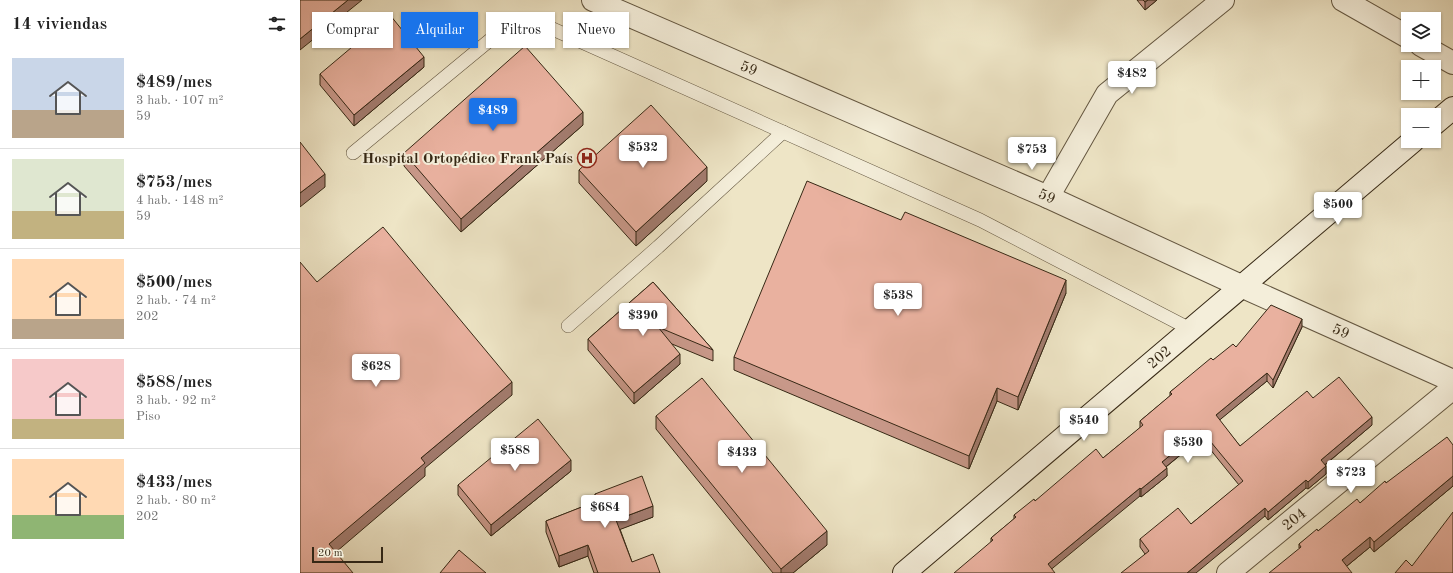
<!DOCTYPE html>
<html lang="es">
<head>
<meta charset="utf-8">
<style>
	:root { --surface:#fff; --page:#f2f2f2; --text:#222; --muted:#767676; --line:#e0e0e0; --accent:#1a73e8 }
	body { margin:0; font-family:"Old Standard TT",serif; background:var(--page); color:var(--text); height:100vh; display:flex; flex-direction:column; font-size:15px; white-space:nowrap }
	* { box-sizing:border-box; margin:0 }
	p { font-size:13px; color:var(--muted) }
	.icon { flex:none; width:22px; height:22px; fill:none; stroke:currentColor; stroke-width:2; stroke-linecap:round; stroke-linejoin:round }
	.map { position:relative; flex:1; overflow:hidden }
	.panel { display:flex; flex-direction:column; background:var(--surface); width:300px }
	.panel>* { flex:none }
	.hud { position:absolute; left:12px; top:12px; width:380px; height:36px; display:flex; gap:8px }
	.controls { position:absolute; left:1101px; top:12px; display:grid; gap:8px }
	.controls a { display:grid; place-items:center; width:40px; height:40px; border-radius:0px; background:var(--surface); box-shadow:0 1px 3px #0004; font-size:20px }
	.scale { position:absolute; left:12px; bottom:10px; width:71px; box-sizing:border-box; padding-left:4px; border:2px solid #362815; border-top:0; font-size:11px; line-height:14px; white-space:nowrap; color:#362815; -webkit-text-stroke:3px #f4eeda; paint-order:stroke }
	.price { position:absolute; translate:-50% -34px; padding:0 9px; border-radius:4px; background:#fff; color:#222; font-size:13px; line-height:26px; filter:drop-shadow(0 1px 2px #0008) }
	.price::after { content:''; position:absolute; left:50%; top:24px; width:12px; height:9px; margin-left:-6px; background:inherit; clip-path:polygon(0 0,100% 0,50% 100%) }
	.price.current { background:var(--accent); color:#fff }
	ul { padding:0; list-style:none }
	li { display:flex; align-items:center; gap:12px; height:100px; padding:0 12px }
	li+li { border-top:1px solid var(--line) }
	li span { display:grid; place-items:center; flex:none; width:112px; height:80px; border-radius:0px; color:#555 }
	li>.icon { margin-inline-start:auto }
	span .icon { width:48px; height:48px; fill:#fffc; stroke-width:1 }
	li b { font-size:17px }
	h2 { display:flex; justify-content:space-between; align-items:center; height:48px; padding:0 12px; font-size:17px }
	.tag { padding:0 14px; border-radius:0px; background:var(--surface); box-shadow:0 1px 3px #0004; font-size:14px; line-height:36px }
	.tag.current { background:var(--accent); color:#fff }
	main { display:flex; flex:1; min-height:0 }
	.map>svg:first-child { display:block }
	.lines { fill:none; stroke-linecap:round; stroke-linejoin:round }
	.lane-casing { stroke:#645741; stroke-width:14 }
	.street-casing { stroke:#645741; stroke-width:24 }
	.secondary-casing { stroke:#362815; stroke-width:24 }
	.lane { stroke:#f4eeda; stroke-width:13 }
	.street { stroke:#f4eeda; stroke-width:22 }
	.secondary { stroke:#f4eeda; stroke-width:22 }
	.wall { fill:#c89889; stroke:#362815 }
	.shaded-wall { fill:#a37c6f; stroke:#362815 }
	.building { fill:#e9b19f; stroke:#362815 }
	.labels { text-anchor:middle; stroke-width:4; stroke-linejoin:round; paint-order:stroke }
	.street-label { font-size:15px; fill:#362815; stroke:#f4eeda }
	.poi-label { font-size:15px; font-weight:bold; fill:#362815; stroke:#f4eeda; text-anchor:end }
</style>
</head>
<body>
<main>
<section class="panel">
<h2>14 viviendas<svg class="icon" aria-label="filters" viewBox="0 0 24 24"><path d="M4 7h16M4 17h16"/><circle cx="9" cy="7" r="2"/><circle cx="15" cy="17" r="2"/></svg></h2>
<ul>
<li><span style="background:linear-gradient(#c9d6e8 65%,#b9a48a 0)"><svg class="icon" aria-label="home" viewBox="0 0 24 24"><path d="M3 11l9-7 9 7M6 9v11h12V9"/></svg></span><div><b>$489/mes</b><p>3 hab. · 107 m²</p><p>59</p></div></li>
<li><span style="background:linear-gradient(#dfe7d0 65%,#c2b280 0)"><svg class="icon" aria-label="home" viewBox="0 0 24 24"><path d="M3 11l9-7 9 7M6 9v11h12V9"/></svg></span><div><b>$753/mes</b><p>4 hab. · 148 m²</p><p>59</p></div></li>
<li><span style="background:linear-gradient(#ffd9b3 75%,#b9a48a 0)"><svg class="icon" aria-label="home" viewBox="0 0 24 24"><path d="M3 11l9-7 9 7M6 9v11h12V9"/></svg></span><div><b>$500/mes</b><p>2 hab. · 74 m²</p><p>202</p></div></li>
<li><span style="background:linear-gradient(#f6c9c9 75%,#c2b280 0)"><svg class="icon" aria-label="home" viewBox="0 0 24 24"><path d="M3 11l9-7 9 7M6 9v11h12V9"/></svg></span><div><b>$588/mes</b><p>3 hab. · 92 m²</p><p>Piso</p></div></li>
<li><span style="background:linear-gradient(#ffd9b3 70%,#8fb573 0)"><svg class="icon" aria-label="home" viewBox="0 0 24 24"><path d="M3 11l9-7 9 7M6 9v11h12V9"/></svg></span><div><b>$433/mes</b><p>2 hab. · 80 m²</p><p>202</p></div></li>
</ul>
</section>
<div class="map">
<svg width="1153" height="573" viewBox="0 0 1153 573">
	<rect width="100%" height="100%" fill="#eee5c6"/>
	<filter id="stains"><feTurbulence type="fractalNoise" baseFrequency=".005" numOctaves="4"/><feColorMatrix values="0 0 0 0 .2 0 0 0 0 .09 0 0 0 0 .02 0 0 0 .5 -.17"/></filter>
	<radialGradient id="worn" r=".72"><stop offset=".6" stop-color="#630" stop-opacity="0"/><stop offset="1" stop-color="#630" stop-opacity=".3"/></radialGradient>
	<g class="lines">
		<defs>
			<g id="lane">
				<path d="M53,153L190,40C211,28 221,23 246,26L680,220L890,329"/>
				<path d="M268,326L358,247L483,132"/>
			</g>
			<g id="street">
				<path d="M293,0L748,197L941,286L1153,381"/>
				<path d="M1043,0L1108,37"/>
				<path d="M1121,45L1153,63"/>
				<path d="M748,197L807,94L923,0"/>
				<path d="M928,573L1153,388"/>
			</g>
			<g id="secondary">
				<path d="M1134,124L1153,108"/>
				<path d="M604,573L1113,141"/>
			</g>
		</defs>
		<use href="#lane" class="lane-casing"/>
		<use href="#street" class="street-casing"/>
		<use href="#secondary" class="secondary-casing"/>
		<use href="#lane" class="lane"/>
		<use href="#street" class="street"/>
		<use href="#secondary" class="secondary"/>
	</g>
	<g class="wall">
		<path d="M837,0H857L845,10Z"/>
		<path d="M124,67L54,126L20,85V74Z"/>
		<path d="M283,125L161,232L104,166V153Z"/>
		<path d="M279,170L407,181L336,246L279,183Z"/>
		<path d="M353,282L413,350V361L372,344L380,364L334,404L288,350V339Z"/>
		<path d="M766,293L718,410L697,401L669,469L434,370V357Z"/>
		<path d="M1002,327L973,388L967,381L919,420L940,446L1013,398L1072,425L1025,465L1026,474L1008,489L1006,488L968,520L965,516L845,554L840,547V539L891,524L939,485L901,438L866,467L867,476L841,497L840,496L691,542V538L714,519V515L735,501L803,458L840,428V421L870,396V392L913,360L936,347Z"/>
		<path d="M356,416L527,545L493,573H473L356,429Z"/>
		<path d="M1153,445V486L1074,552L1070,547L1047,566L999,548V544L1018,531L1060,503L1086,483Z"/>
		<path d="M271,471L191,536L158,495V485Z"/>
		<path d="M295,494L353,517L320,529L332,562L360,573H294L288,556L259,567L246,532V521L295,502Z"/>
	</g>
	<g class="shaded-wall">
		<path d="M48,0H62L0,50V39Z"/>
		<path d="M848,0H857L845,10V2Z"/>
		<path d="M124,57V67L54,126V115Z"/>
		<path d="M283,112V125L161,232V219Z"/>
		<path d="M407,167V181L336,246V232Z"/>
		<path d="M25,174V187L0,207V193Z"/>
		<path d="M766,280V293L718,410V397Z"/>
		<path d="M1002,319V327L973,388V380Z"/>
		<path d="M380,354V364L334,404V393Z"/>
		<path d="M967,373V381L916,423V415Z"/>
		<path d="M212,382V395L125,468V476L29,558V544L121,458Z"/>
		<path d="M697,388V401L669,469V456Z"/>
		<path d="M1072,417V425L1021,468V460Z"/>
		<path d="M901,430V438L862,470V462Z"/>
		<path d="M271,460V471L191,536V525Z"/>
		<path d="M1026,466V474L1008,489V482Z"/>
		<path d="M867,468V476L841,497V489Z"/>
		<path d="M1153,476V486L1074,552V542Z"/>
		<path d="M1006,480V488L968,520V512Z"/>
		<path d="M840,488V496L748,572V564Z"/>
		<path d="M353,506V517L316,531V520Z"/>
		<path d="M965,508V516L896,573H887Z"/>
		<path d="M527,531V545L493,573H481V569Z"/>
		<path d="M1070,537V547L1042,570V560Z"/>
		<path d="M288,545V556L259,567V556Z"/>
	</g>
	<g class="building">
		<path d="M0,0H48L0,39Z"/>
		<path d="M843,0H848L845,2Z"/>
		<path d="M90,15L124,57L54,115L20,74Z"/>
		<path d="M225,46L283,112L161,219L104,153Z"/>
		<path d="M351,105L407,167L336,232L279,170Z"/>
		<path d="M0,142L25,174L0,193Z"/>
		<path d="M507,181L601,220L605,212L766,280L718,397L697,388L669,456L434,357Z"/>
		<path d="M83,227L212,382L121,458L125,463L29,544L53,573H0V262L17,282Z"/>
		<path d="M353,282L413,350L358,327L380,354L334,393L288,339Z"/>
		<path d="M971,305L1002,319L973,380L967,373L916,415L940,446L1007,391L1013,398L1039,377L1072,417L1021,460L1026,466L1008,482L1006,480L968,512L965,508L887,573H821L849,551L840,539L878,508L891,524L943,481L901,430L862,462L867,468L841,489L840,488L748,564L755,573H654L693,540L691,538L716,517L714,515L734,499L735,501L796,449L803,458L843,425L840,421L872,394L870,392L911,358L913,360L933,344L936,347Z"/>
		<path d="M402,378L527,531L481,569L356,416Z"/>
		<path d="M238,419L271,460L191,525L158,485Z"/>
		<path d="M1147,437L1153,445V476L1074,542L1070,537L1042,560L1052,573H969L1001,547L999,544L1017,529L1018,531L1057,499L1060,503L1085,481L1086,483Z"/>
		<path d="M342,476L353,506L316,520L332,562L353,554L360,573H298L288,545L259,556L246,521L297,501L295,494Z"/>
		<path d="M1153,512V573H1095L1106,560L1112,566Z"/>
		<path d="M159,550L186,573H140Z"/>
	</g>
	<defs>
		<symbol id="hospital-ring" viewBox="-11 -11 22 22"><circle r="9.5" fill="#f4eeda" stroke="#8f2418" stroke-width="1.5"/><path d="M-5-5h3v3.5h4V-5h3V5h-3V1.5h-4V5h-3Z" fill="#8f2418"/></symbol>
	</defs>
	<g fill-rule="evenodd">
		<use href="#hospital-ring" x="276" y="147" width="22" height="22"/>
	</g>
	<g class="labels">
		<g class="street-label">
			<text transform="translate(449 68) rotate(23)" y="5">59</text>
			<text transform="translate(747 196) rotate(24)" y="5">59</text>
			<text transform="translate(1041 331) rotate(24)" y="5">59</text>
			<text transform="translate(859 357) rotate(-40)" y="5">202</text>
			<text transform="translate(994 519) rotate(-39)" y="5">204</text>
		</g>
		<g class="poi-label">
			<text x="273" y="163">Hospital Ortopédico Frank País</text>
		</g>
	</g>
	<rect width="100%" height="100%" filter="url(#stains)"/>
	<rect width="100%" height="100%" fill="url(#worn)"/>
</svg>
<div class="controls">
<a><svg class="icon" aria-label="layers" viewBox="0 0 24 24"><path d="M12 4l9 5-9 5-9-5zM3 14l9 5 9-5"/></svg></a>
<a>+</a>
<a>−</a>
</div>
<div class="scale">20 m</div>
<b class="price" style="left:832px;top:95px">$482</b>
<b class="price current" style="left:193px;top:132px">$489</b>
<b class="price" style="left:343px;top:169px">$532</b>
<b class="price" style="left:732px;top:171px">$753</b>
<b class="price" style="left:1038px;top:226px">$500</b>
<b class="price" style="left:598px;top:317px">$538</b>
<b class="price" style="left:343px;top:337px">$390</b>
<b class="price" style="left:76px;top:388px">$628</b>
<b class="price" style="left:784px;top:442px">$540</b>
<b class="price" style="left:888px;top:464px">$530</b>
<b class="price" style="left:215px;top:472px">$588</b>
<b class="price" style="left:442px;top:474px">$433</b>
<b class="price" style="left:1051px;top:494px">$723</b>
<b class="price" style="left:305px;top:529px">$684</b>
<div class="hud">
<a class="tag">Comprar</a>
<a class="tag current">Alquilar</a>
<a class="tag">Filtros</a>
<a class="tag">Nuevo</a>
</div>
</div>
</main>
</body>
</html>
